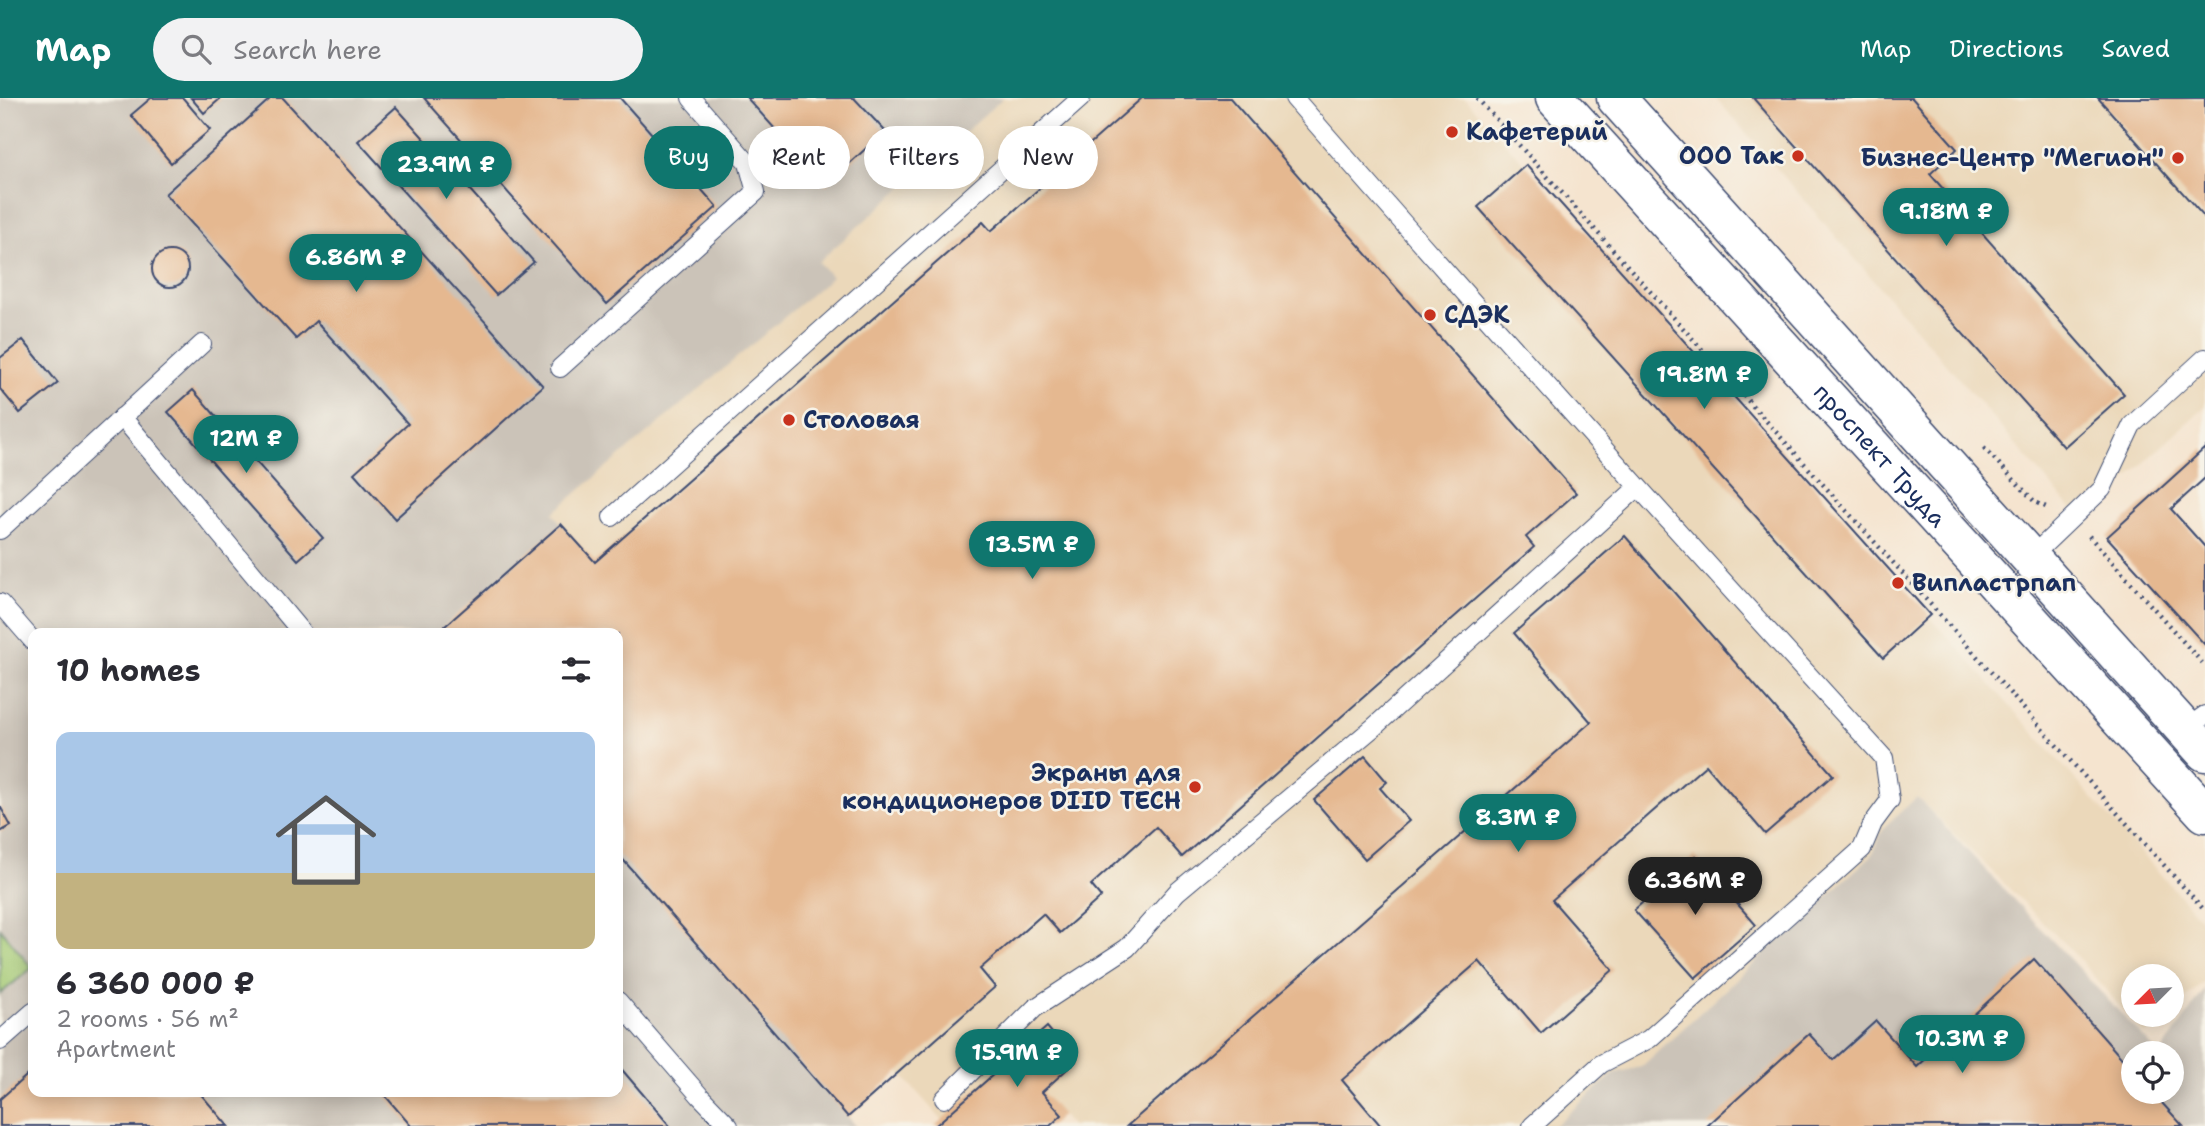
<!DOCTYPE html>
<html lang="en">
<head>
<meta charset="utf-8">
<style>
	:root { --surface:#fff; --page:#f2f2f3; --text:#2b2b33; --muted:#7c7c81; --line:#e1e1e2; --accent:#0f766e }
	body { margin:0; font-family:"Shantell Sans",sans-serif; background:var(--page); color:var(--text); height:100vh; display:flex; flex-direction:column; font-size:26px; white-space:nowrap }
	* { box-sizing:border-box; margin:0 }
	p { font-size:23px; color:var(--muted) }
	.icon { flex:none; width:38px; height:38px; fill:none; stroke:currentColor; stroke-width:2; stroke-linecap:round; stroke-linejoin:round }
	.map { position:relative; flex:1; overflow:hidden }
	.panel { position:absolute; left:28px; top:530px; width:595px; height:469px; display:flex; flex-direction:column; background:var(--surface); border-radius:14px; box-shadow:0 4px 18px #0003 }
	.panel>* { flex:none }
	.hud { position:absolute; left:644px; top:28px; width:665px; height:63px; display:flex; gap:14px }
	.needle { width:46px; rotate:246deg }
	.tools { position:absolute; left:2121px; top:866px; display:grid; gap:14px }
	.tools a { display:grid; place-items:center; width:63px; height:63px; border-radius:50%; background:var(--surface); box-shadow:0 4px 18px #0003; font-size:35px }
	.price { position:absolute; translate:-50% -60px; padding:0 16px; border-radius:24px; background:var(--accent); color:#fff; font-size:23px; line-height:46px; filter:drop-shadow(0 2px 4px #0008) }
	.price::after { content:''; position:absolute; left:50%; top:42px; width:21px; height:16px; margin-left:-10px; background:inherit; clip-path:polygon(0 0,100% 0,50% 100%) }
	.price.on { background:#222; color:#fff }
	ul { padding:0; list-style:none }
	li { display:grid; align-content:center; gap:14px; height:371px; padding:0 28px }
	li+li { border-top:2px solid var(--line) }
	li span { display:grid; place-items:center; height:217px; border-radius:14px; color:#555 }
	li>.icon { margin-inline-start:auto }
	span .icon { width:126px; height:126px; fill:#fffc; stroke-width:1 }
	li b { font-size:30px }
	h2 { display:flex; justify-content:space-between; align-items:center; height:84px; padding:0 28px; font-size:30px }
	.tag { padding:0 24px; border-radius:32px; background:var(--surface); box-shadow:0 4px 18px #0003; font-size:24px; line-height:63px }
	.tag.on { background:var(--accent); color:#fff }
	header { display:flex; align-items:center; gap:42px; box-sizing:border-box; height:98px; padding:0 35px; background:var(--accent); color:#fff }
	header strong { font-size:33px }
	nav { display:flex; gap:38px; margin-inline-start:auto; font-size:24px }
	.search { width:490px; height:63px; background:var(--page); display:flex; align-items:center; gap:18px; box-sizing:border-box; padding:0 24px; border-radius:38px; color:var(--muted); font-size:26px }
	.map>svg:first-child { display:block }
	.built { fill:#ebd8ba }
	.industrial { fill:#cbc3b8 }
	.green { fill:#a4ca75; stroke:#607c6a; stroke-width:2 }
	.building { fill:#e5b890 }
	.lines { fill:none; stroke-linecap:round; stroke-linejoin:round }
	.service-casing { stroke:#3c4a6f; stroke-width:20 }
	.secondary-casing { stroke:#3c4a6f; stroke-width:41 }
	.path { stroke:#3c4a6f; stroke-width:4.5; stroke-dasharray:2 5; stroke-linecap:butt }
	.service { stroke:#fff; stroke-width:18 }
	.secondary { stroke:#fff; stroke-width:38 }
	.poi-dot { fill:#c8321e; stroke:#f7f3e8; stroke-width:2.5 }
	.labels { text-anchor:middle; stroke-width:5; stroke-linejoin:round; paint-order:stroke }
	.poi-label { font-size:24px; font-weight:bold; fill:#1b2f5e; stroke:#f7f3e8; text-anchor:start }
	.street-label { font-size:24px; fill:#1b2f5e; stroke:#f7f3e8 }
</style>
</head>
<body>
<header>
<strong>Map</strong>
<div class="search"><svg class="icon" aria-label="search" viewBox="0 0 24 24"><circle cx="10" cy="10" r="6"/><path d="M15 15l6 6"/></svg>Search here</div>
<nav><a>Map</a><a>Directions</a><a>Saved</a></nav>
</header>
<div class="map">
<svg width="2205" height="1028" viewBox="0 0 2205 1028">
	<rect width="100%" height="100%" fill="#f7f3e8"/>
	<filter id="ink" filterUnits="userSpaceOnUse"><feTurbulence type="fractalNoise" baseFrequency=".0143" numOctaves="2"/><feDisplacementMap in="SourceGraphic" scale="14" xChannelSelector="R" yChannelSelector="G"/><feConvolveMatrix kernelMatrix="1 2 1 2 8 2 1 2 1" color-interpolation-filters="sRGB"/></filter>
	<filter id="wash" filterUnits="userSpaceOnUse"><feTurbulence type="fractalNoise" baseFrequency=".00686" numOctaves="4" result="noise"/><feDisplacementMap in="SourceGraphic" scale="28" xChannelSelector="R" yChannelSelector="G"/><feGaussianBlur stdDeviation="1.57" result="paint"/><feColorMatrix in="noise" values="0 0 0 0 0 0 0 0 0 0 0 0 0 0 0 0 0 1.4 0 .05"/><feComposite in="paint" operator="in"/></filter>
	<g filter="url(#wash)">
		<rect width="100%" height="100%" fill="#f5e4cf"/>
		<g class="built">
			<path d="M1003,0H1465L2205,826V883L2172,913V878H2133V917H2167L2145,937L2071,852L1917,699L1884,729L1872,757L1641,969L1615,975L1556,1028H1071L1062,1018L1050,1028H935L942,1022L898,973L848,1019L618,756V536H436L561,426L552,415L831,179L817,164Z"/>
			<path d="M1716,0H2205V308L2082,423Z"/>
		</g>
		<g class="industrial">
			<path d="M0,0H1003L818,164L832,179L553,415L561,426L436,535L33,536V994H618V756L856,1028H0Z"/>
			<path d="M1917,699L2158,955L2133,956V994H2172V956L2161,955L2205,891V1028H1554L1615,975L1641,969L1872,757L1884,729Z"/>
		</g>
		<path class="green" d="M0,830L32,870L0,896Z"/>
		<g id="blocks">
			<g class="building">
				<path d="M151,0H183L210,32L171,65L131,17Z"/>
				<path d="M191,0H221L204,15Z"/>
				<path d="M271,0H283L543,288L395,421L354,375L408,326L316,223L296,241L165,96Z"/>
				<path d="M424,0H620L717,109L607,206Z"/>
				<path d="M747,0H854L885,33L826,87Z"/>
				<path d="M1142,0H1230L1576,395L1526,439L1534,449L1182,759L1156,729L1091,787L1101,799L1060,835L1043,816L980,871L995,889L848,1019L618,756V536H436L561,426L595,464L983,124L991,133Z"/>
				<path d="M1753,0H1912L1957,51L1930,76L2124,296L2064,349Z"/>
				<path d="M2098,0H2205V120Z"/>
				<path d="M396,9L534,164L496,197L358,43Z"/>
				<path d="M1526,67L1930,517L1883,560L1478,109Z"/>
				<circle cx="170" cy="171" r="18"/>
				<path d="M23,242L58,285L20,315L0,291V260Z"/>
				<path d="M193,292L323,440L298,462L168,314Z"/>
				<path d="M2205,350V380L2171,411L2205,449V547L2107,439Z"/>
				<path d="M1625,438L1833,677L1765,736L1706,667L1552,802L1613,872L1541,935L1479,863L1342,982L1381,1028H1127L1591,624L1514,535Z"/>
				<path d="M1365,658L1387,684L1380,690L1409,723L1365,761L1314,702Z"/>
				<path d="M0,708L11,728L0,734Z"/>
				<path d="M1695,758L1756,827L1695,880L1634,812Z"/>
				<path d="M2034,861L2133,973V994H2152L2183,1028H1707L1809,936L1833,962L1876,923L1917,969Z"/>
				<path d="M1047,929L1076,963L1042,994L1062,1017L1050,1028H935Z"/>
				<path d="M618,967L670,1028H411L382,994H618Z"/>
				<path d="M33,972V994H199L228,1028H0V1001Z"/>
			</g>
		</g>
	</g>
	<g filter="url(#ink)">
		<use href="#blocks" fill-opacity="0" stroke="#3c4a6f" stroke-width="2"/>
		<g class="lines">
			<defs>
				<g id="service">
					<path d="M1294,0C1487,223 1685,442 1884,660L1890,702L1873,725L1862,751L1649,941L1601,966L1532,1028"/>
					<path d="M560,270L756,94L748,65L691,0"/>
					<path d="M122,319L303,536"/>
					<path d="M612,419L1081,0"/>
					<path d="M0,432L202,246"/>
					<path d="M2030,460L2102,391L2132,327L2205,260"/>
					<path d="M0,505L33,543"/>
					<path d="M2184,632L2205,617"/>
					<path d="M618,903L700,998L729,1028"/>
					<path d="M0,943L33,914"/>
					<path d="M944,1001L1035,910L1127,850L1177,794L1374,629L1637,390"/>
				</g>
				<g id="secondary">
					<path id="s1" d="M1555,0L2205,715"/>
					<path d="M1616,0L2205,654"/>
				</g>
			</defs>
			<use href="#service" class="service-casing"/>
			<use href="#secondary" class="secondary-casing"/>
			<g class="path">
				<path d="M1477,0L2205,813"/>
				<path d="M1984,350L2035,404L2048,410"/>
				<path d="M2089,438L2205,568"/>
			</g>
			<use href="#service" class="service"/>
			<use href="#secondary" class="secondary"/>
		</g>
	</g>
	<g class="poi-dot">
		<circle cx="1452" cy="34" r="7"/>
		<circle cx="1798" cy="58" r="7"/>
		<circle cx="2178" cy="60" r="7"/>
		<circle cx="1430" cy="217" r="7"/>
		<circle cx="789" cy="322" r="7"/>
		<circle cx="1898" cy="485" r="7"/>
		<circle cx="1195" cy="689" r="7"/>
	</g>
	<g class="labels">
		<g class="poi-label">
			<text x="1466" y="42">Кафетерий</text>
			<text x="1784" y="66" text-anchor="end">ООО Так</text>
			<text x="2164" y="68" text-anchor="end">Бизнес-Центр "Мегион"</text>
			<text x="1444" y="225">СДЭК</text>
			<text x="803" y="330">Столовая</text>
			<text x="1912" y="493">Випластрпап</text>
			<text x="1181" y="683" text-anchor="end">Экраны для<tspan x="1181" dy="28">кондиционеров DIID TECH</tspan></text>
		</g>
		<g class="street-label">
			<text dy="8" stroke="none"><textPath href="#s1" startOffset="483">проспект Труда</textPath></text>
		</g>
	</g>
</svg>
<div class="tools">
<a><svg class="needle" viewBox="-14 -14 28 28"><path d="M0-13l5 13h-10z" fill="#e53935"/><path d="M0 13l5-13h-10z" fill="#7c7c81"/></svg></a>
<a><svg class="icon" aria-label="locate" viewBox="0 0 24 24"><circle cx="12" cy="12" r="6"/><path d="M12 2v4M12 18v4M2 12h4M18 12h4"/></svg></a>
</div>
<b class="price" style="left:446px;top:103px">23.9M ₽</b>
<b class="price" style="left:1946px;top:150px">9.18M ₽</b>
<b class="price" style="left:356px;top:196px">6.86M ₽</b>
<b class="price" style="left:1704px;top:313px">19.8M ₽</b>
<b class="price" style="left:246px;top:377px">12M ₽</b>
<b class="price" style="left:1032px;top:483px">13.5M ₽</b>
<b class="price" style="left:1518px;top:756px">8.3M ₽</b>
<b class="price on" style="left:1695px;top:819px">6.36M ₽</b>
<b class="price" style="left:1962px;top:977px">10.3M ₽</b>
<b class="price" style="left:1017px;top:991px">15.9M ₽</b>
<div class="hud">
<a class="tag on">Buy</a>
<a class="tag">Rent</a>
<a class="tag">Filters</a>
<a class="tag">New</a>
</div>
<section class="panel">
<h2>10 homes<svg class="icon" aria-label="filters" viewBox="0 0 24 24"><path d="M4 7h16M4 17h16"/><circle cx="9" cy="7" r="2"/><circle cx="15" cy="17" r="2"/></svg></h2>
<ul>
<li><span style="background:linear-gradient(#a9c7e8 65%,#c2b280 0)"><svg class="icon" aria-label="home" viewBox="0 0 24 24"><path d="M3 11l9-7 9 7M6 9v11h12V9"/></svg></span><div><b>6 360 000 ₽</b><p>2 rooms · 56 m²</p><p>Apartment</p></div></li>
</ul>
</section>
</div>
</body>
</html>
